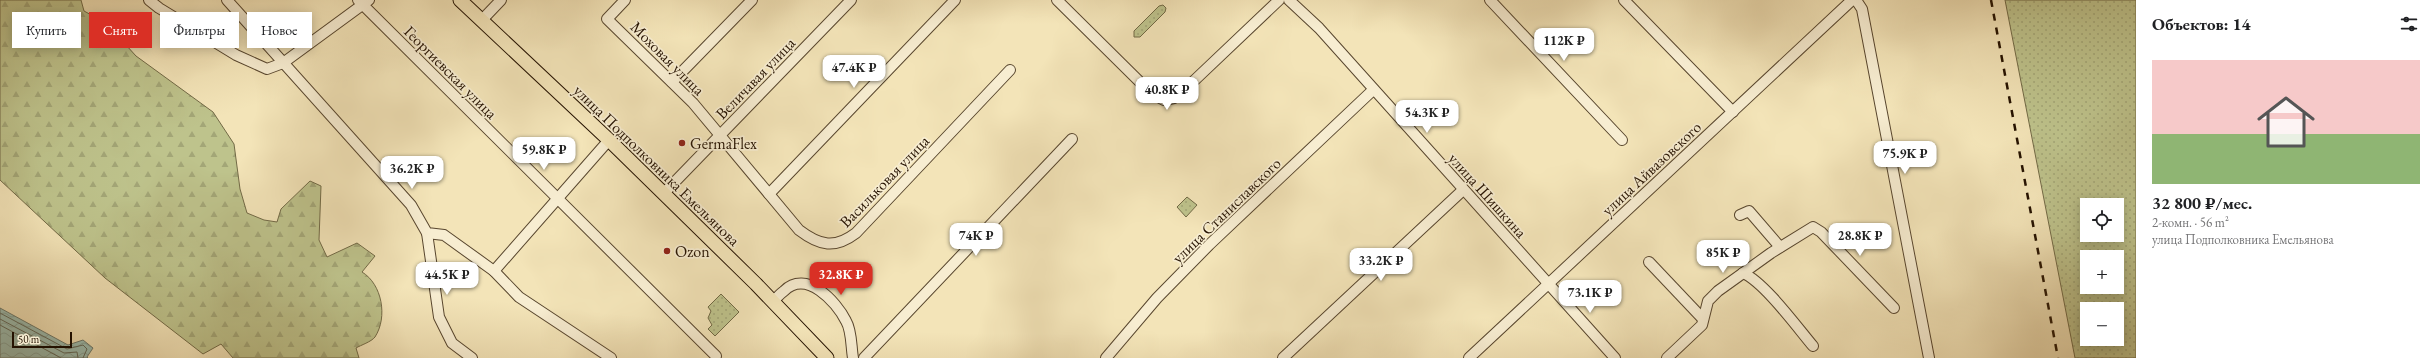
<!DOCTYPE html>
<html lang="ru">
<head>
<meta charset="utf-8">
<style>
	:root { --surface:#fff; --page:#f2f2f2; --text:#202124; --muted:#757577; --line:#e0e0e0; --accent:#d93025 }
	body { margin:0; font-family:"EB Garamond",serif; background:var(--page); color:var(--text); height:100vh; display:flex; flex-direction:column; font-size:15px; white-space:nowrap }
	* { box-sizing:border-box; margin:0 }
	p { font-size:13px; color:var(--muted) }
	.icon { flex:none; width:22px; height:22px; fill:none; stroke:currentColor; stroke-width:2; stroke-linecap:round; stroke-linejoin:round }
	.map { position:relative; flex:1; overflow:hidden }
	.sheet { display:flex; flex-direction:column; background:var(--surface); width:300px }
	.sheet>* { flex:none }
	.guide { position:absolute; left:12px; top:12px; width:380px; height:36px; display:flex; gap:8px }
	.buttons { position:absolute; left:2080px; top:198px; display:grid; gap:8px }
	.buttons a { display:grid; place-items:center; width:44px; height:44px; border-radius:0px; background:var(--surface); box-shadow:0 2px 10px #0003; font-size:20px }
	.scale { position:absolute; left:12px; bottom:10px; width:60px; box-sizing:border-box; padding-left:4px; border:2px solid #251200; border-top:0; font-size:11px; line-height:14px; white-space:nowrap; color:#251200; -webkit-text-stroke:3px #f7edd1; paint-order:stroke }
	.price { position:absolute; translate:-50% -34px; padding:0 9px; border-radius:8px; background:#fff; color:#222; font-size:13px; line-height:26px; filter:drop-shadow(0 1px 2px #0008) }
	.price::after { content:''; position:absolute; left:50%; top:24px; width:12px; height:9px; margin-left:-6px; background:inherit; clip-path:polygon(0 0,100% 0,50% 100%) }
	.price.active { background:var(--accent); color:#fff }
	ul { padding:0; list-style:none }
	li { display:grid; align-content:center; gap:8px; height:212px; padding:0 16px }
	li+li { border-top:1px solid var(--line) }
	li span { display:grid; place-items:center; height:124px; border-radius:0px; color:#555 }
	li>.icon { margin-inline-start:auto }
	span .icon { width:72px; height:72px; fill:#fffc; stroke-width:1 }
	li b { font-size:17px }
	h2 { display:flex; justify-content:space-between; align-items:center; height:48px; padding:0 16px; font-size:17px }
	.chip { padding:0 14px; border-radius:0px; background:var(--surface); box-shadow:0 2px 10px #0003; font-size:14px; line-height:36px }
	.chip.active { background:var(--accent); color:#fff }
	main { display:flex; flex:1; min-height:0 }
	.map>svg:first-child { display:block }
	.forest { fill:url(#forest-firs); stroke:#726a46 }
	.park { fill:url(#park-dots); stroke:#726a46; fill-rule:evenodd }
	.water { fill:url(#water-waves); stroke:#6c796b }
	.lines { fill:none; stroke-linecap:round; stroke-linejoin:round }
	.shore { stroke:#606859; stroke-width:1 }
	.minor-casing { stroke:#58462e; stroke-width:12 }
	.major-casing { stroke:#251200; stroke-width:15 }
	.minor { stroke:#f7edd1; stroke-width:10 }
	.major { stroke:#f3e4b8; stroke-width:13 }
	.rail { stroke:#251200; stroke-width:2.5; stroke-dasharray:7 7; stroke-linecap:butt }
	.poi-dot { fill:#8f2418; stroke:#f7edd1; stroke-width:1.5 }
	.labels { text-anchor:middle; stroke-width:3.5; stroke-linejoin:round; paint-order:stroke }
	.street-label { font-size:16px; fill:#251200; stroke:#f7edd1 }
	.poi-label { font-size:16px; fill:#251200; stroke:#f7edd1; text-anchor:start }
</style>
</head>
<body>
<main>
<div class="map">
<svg width="2136" height="358" viewBox="0 0 2136 358">
	<defs>
		<pattern id="forest-firs" width="22" height="20" patternUnits="userSpaceOnUse"><rect width="22" height="20" fill="#bec38c"/><path d="M5 1l3.5 6h-7zM16 11l3.5 6h-7z" fill="#a3a677"/></pattern>
		<pattern id="park-dots" width="8" height="8" patternUnits="userSpaceOnUse"><rect width="8" height="8" fill="#bec38c"/><path d="M2 2h.1M6 6h.1" fill="none" stroke="#a3a677" stroke-width="1.8" stroke-linecap="round"/></pattern>
		<pattern id="water-waves" width="16" height="10" patternUnits="userSpaceOnUse"><rect width="16" height="10" fill="#9bbeb2"/><path d="M0 5q4-4 8 0t8 0" fill="none" stroke="#85a297"/></pattern>
	</defs>
	<rect width="100%" height="100%" fill="#f3e4b8"/>
	<filter id="stains"><feTurbulence type="fractalNoise" baseFrequency=".005" numOctaves="4"/><feColorMatrix values="0 0 0 0 .2 0 0 0 0 .09 0 0 0 0 .02 0 0 0 .5 -.17"/></filter>
	<radialGradient id="worn" r=".72"><stop offset=".6" stop-color="#630" stop-opacity="0"/><stop offset="1" stop-color="#630" stop-opacity=".3"/></radialGradient>
	<path class="forest" d="M0,0H81L84,11L106,23L136,56L213,112L234,144L240,189L247,213L264,220L277,222L281,209L310,181L321,186L319,240L327,257L357,243L375,256L362,272C382,284 388,317 375,337C371,342 361,345 356,348L359,358H233L221,344L203,354L105,278L0,180Z"/>
	<g class="park">
		<path d="M2005,0H2136V358H2075ZM2087,205H2117V235H2087ZM2087,257H2117V287H2087ZM2087,309H2117V339H2087Z"/>
		<path d="M1163,5L1166,8L1165,12L1140,37H1134V31L1159,6Z"/>
		<path d="M1187,197L1197,205L1186,217L1177,207Z"/>
		<path d="M721,294L739,312L715,336L708,329L712,325L708,318L711,311L708,307Z"/>
	</g>
	<path class="water" d="M0,308L68,345L83,340L93,348L87,357L88,358H0Z"/>
	<g class="lines">
		<g class="shore">
			<path d="M0,313L67,349L83,345L87,349L83,358"/>
			<path d="M0,319L64,353L77,352L78,358"/>
			<path d="M0,325L61,358"/>
		</g>
		<defs>
			<g id="minor">
				<path d="M149,0L159,8L236,55L267,69L283,63L369,0"/>
				<path d="M227,0L411,205L427,233L444,235L494,271L519,297L611,358"/>
				<path d="M358,0L716,356"/>
				<path d="M625,0L607,19L693,103L799,230C820,246 835,249 856,233L1010,70"/>
				<path d="M1057,0L1151,93L1164,100L1174,98L1180,94L1279,0"/>
				<path d="M1289,0L1319,28L1615,358"/>
				<path d="M1490,0L1622,140"/>
				<path d="M1624,0L1733,112"/>
				<path d="M1856,0L1862,9L1929,358"/>
				<path d="M481,21L501,0"/>
				<path d="M672,82L752,0"/>
				<path d="M664,193L851,0"/>
				<path d="M769,194L955,0"/>
				<path d="M1740,215L1749,211L1780,247"/>
				<path d="M427,233L439,317L452,343L472,358"/>
				<path d="M1649,262L1703,319"/>
				<path d="M494,271L609,140"/>
				<path d="M1743,273C1764,282 1797,327 1813,346"/>
				<path d="M774,302C776,298 780,294 784,291C806,269 836,301 846,321C852,331 851,347 853,358"/>
				<path d="M864,358L1072,139"/>
				<path d="M1106,358L1157,298L1209,245L1373,90"/>
				<path d="M1283,358L1463,190"/>
				<path d="M1469,358L1852,0"/>
				<path d="M1667,358L1702,325L1708,301L1718,291L1771,253L1813,227L1821,232L1894,308"/>
			</g>
			<path id="major" d="M460,0L609,140L756,284L827,358"/>
		</defs>
		<use href="#minor" class="minor-casing"/>
		<use href="#major" class="major-casing"/>
		<use href="#minor" class="minor"/>
		<use href="#major" class="major"/>
		<path class="rail" d="M1991,0L2058,358"/>
	</g>
	<g class="poi-dot">
		<circle cx="682" cy="143" r="4"/>
		<circle cx="667" cy="251" r="4"/>
	</g>
	<g class="labels">
		<g class="street-label">
			<text transform="translate(668 58) rotate(45)" y="6">Моховая улица</text>
			<text transform="translate(451 72) rotate(45)" y="6">Георгиевская улица</text>
			<text transform="translate(755 78) rotate(-46)" y="6">Величавая улица</text>
			<text transform="translate(657 165) rotate(44)" y="6">улица Подполковника Емельянова</text>
			<text transform="translate(1651 168) rotate(-43)" y="6">улица Айвазовского</text>
			<text transform="translate(884 181) rotate(-46)" y="6">Васильковая улица</text>
			<text transform="translate(1488 195) rotate(48)" y="6">улица Шишкина</text>
			<text transform="translate(1226 210) rotate(-44)" y="6">улица Станиславского</text>
		</g>
		<g class="poi-label">
			<text x="690" y="149">GermaFlex</text>
			<text x="675" y="257">Ozon</text>
		</g>
	</g>
	<rect width="100%" height="100%" filter="url(#stains)"/>
	<rect width="100%" height="100%" fill="url(#worn)"/>
</svg>
<div class="buttons">
<a><svg class="icon" aria-label="locate" viewBox="0 0 24 24"><circle cx="12" cy="12" r="6"/><path d="M12 2v4M12 18v4M2 12h4M18 12h4"/></svg></a>
<a>+</a>
<a>−</a>
</div>
<div class="scale">50 m</div>
<b class="price" style="left:1564px;top:62px">112K ₽</b>
<b class="price" style="left:854px;top:89px">47.4K ₽</b>
<b class="price" style="left:1167px;top:111px">40.8K ₽</b>
<b class="price" style="left:1427px;top:134px">54.3K ₽</b>
<b class="price" style="left:544px;top:171px">59.8K ₽</b>
<b class="price" style="left:1905px;top:175px">75.9K ₽</b>
<b class="price" style="left:412px;top:190px">36.2K ₽</b>
<b class="price" style="left:976px;top:257px">74K ₽</b>
<b class="price" style="left:1860px;top:257px">28.8K ₽</b>
<b class="price" style="left:1723px;top:274px">85K ₽</b>
<b class="price" style="left:1381px;top:282px">33.2K ₽</b>
<b class="price" style="left:447px;top:296px">44.5K ₽</b>
<b class="price active" style="left:841px;top:296px">32.8K ₽</b>
<b class="price" style="left:1590px;top:314px">73.1K ₽</b>
<div class="guide">
<a class="chip">Купить</a>
<a class="chip active">Снять</a>
<a class="chip">Фильтры</a>
<a class="chip">Новое</a>
</div>
</div>
<section class="sheet">
<h2>Объектов: 14<svg class="icon" aria-label="filters" viewBox="0 0 24 24"><path d="M4 7h16M4 17h16"/><circle cx="9" cy="7" r="2"/><circle cx="15" cy="17" r="2"/></svg></h2>
<ul>
<li><span style="background:linear-gradient(#f6c9c9 60%,#8fb573 0)"><svg class="icon" aria-label="home" viewBox="0 0 24 24"><path d="M3 11l9-7 9 7M6 9v11h12V9"/></svg></span><div><b>32 800 ₽/мес.</b><p>2-комн. · 56 m²</p><p>улица Подполковника Емельянова</p></div></li>
</ul>
</section>
</main>
</body>
</html>
